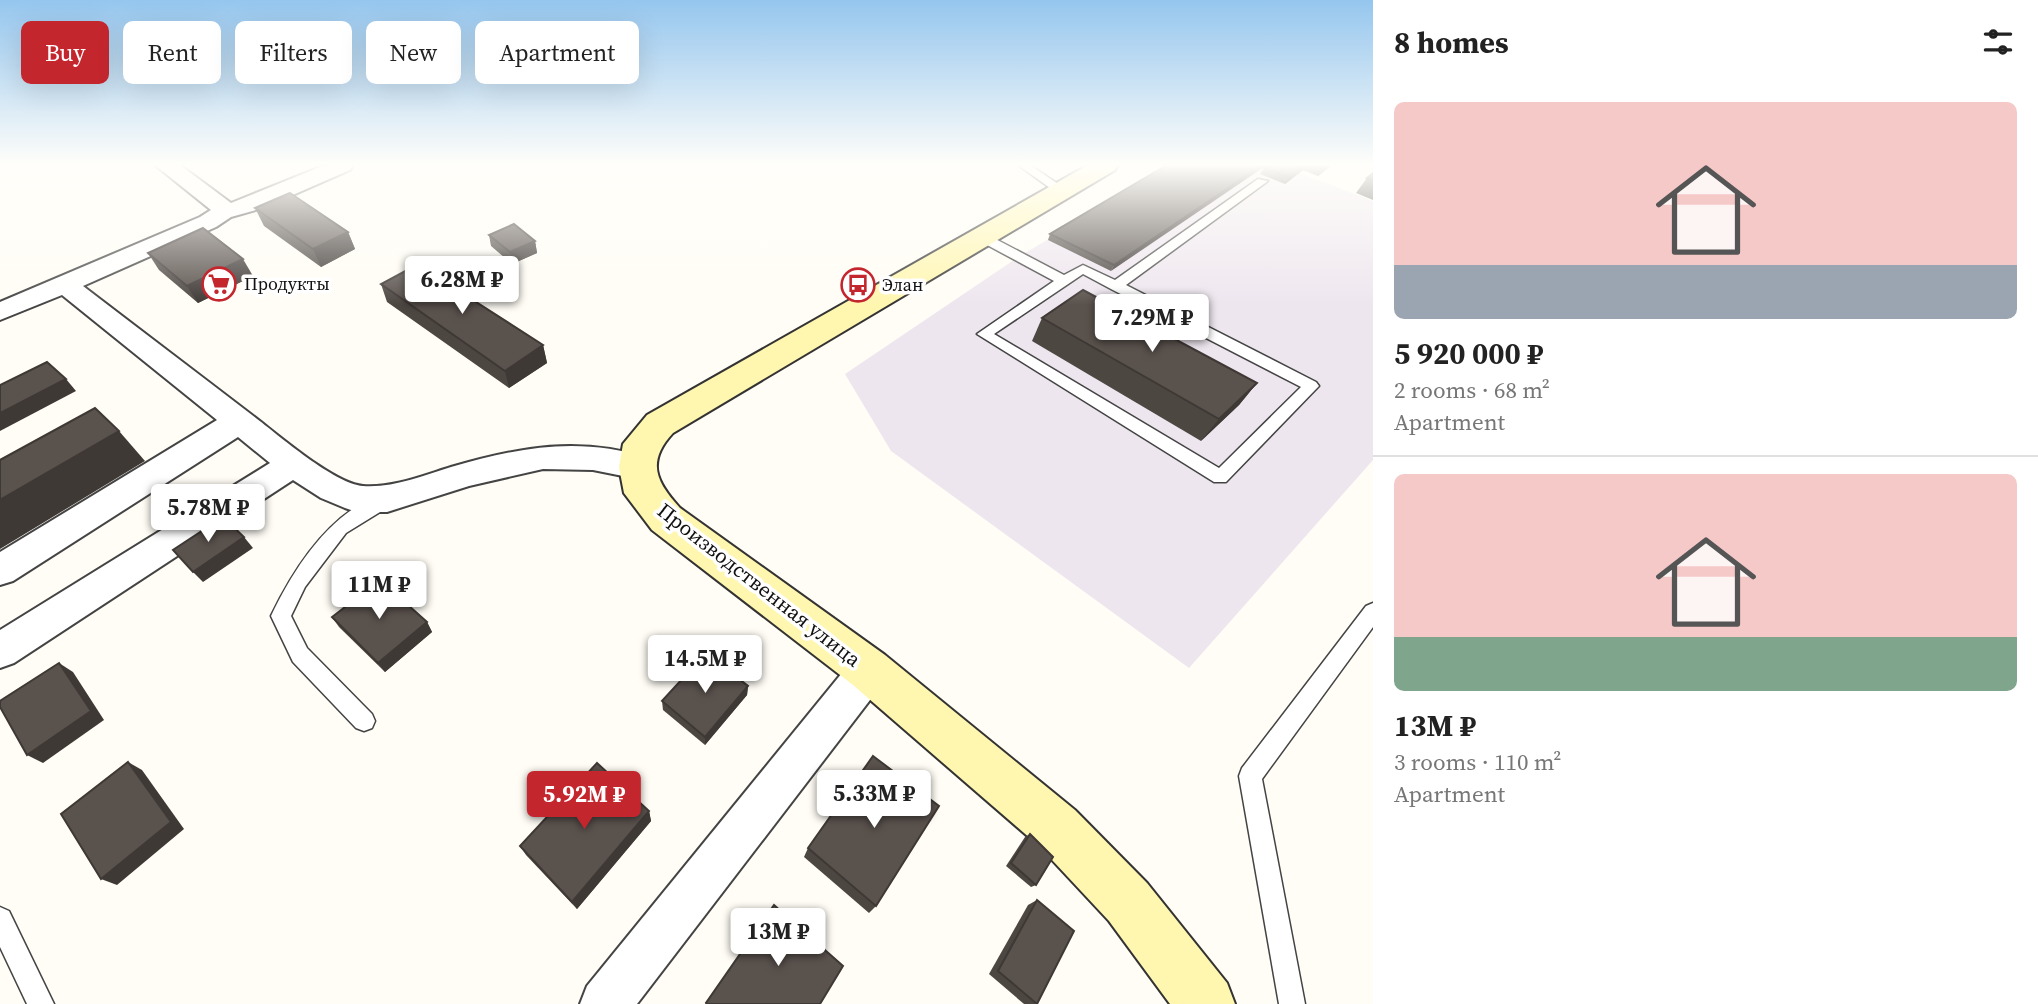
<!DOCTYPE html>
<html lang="en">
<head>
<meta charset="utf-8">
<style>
	:root { --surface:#fff; --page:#f2f2f2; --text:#222; --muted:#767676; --line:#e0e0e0; --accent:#c4262e }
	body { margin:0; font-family:"Source Serif 4",serif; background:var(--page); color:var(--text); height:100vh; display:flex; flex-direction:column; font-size:26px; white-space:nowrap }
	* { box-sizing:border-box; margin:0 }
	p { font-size:23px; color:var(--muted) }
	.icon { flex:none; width:38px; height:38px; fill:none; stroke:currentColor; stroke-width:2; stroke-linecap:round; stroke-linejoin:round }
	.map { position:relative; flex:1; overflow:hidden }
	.details { display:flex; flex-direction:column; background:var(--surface); width:665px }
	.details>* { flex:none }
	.banner { position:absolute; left:21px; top:21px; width:665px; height:63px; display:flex; gap:14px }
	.price { position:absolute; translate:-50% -60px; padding:0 16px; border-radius:7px; background:#fff; color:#222; font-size:23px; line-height:46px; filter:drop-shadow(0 2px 4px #0008) }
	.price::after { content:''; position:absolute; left:50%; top:42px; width:21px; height:16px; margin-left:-10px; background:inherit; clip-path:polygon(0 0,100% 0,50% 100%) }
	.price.active { background:var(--accent); color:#fff }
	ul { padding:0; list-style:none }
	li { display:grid; align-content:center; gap:14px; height:371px; padding:0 21px }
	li+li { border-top:2px solid var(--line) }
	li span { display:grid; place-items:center; height:217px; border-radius:10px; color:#555 }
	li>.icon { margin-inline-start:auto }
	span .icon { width:126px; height:126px; fill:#fffc; stroke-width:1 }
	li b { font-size:30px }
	h2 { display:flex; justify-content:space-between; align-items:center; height:84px; padding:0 21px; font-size:30px }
	.chip { padding:0 24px; border-radius:10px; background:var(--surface); box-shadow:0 7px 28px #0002; font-size:24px; line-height:63px }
	.chip.active { background:var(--accent); color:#fff }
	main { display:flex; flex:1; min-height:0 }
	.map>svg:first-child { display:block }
	.industrial { fill:#eee6ef }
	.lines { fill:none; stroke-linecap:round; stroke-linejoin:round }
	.lane-casing { stroke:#444; stroke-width:3 }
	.street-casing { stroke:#444; stroke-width:4 }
	.secondary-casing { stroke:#333; stroke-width:4 }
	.lane { fill:#fff; fill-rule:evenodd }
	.street { fill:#fff; fill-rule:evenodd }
	.secondary { fill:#fff6b0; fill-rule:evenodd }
	.wall { fill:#4d4742 }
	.shaded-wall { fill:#3f3936 }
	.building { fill:#5a524d; stroke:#3f3936; stroke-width:2 }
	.labels { text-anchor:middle; stroke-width:7; stroke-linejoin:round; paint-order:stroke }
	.far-poi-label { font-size:18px; fill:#111; stroke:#fff; text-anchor:start }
	.street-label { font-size:21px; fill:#111; stroke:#fff }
</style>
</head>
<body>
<main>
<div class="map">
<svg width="1373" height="1004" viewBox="0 0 1373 1004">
	<rect width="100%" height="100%" fill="#fffdf5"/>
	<path class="industrial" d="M1174,165H1278L1373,201V460L1189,668L891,451L845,374L1020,256Z"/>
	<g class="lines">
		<defs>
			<g id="lane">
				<path d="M1018,165H1030L1067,190L1057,193Z"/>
				<path d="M1258,179L1268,181L1126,285L1316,382L1319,386L1226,482H1214L977,334L1054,281L976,239V233H984L1064,275L1083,265L1115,280ZM1083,274L1111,289L1301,387L1219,468L994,334Z"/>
				<path d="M387,492L393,494L396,499L393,504L346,533L305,587L291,616L307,648L372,714L375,721L372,728L364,731L356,728L293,662L271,616C295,566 331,510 387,492Z"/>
				<path d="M1373,603V627L1262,779L1305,1004H1279L1239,776L1242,768L1366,606Z"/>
				<path d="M0,907L9,911L54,1004H27L0,947Z"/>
			</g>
			<g id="street">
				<path d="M155,165H180L231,203L325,165H353L350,170L263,208L231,217L216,227L83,286C139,329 196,372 252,415C276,433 334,484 363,486C393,488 422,476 451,467C520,447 579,436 649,458L654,467L649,476L638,479L593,470L543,469L469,486L387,512H357L345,508L321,498L293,480L14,663L0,668V630L270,463L238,437L13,581L0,585V552L217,420L62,295L0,320V302L200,217L211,210Z"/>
				<path d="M869,652L883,657L889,670L883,683L637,1004H580L587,986L855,657Z"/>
			</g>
			<path id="secondary" d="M1088,165H1118L1115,170L673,433C646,462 656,482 680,508L885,655L1075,810L1147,883L1227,983L1235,1004H1170L1109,921L1039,846L853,685L652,530L624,493L619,467L623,444L647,415Z"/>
		</defs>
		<use href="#lane" class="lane-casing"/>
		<use href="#street" class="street-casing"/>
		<use href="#secondary" class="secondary-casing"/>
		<use href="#lane" class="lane"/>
		<use href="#street" class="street"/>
		<use href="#secondary" class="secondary"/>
	</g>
	<g class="wall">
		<path d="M1167,165L1111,271L1048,240L1050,234Z"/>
		<path d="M1268,165H1332L1318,176L1303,170L1285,184L1260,174L1264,168Z"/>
		<path d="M1373,173V200L1356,193L1367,178Z"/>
		<path d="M255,208L348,232L355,249L321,267L264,226Z"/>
		<path d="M489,235L535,241L537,253L512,264L491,246Z"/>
		<path d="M148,253L253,276L198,303L159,270Z"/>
		<path d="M451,278L453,287L543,345L547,363L509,388L387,302L381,284Z"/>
		<path d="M1042,318L1257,383L1239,405L1201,441L1032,341Z"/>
		<path d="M332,617L427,622L432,632L385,672L339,627Z"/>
		<path d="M748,686L747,695L705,745L663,710L662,701Z"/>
		<path d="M649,811L651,821L577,909L526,855L520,846Z"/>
		<path d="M1030,834L1036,885L1031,887L1006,866L1025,837Z"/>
		<path d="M808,848L876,906L869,913L804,857Z"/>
		<path d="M1037,900V1004H1024L989,974L1028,905Z"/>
	</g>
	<g class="shaded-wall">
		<path d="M1262,165H1267L1111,271L1114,265Z"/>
		<path d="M1306,165L1303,170L1285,184L1289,177Z"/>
		<path d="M1328,165H1332L1318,176L1322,169Z"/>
		<path d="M348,232L355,249L321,267L313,249Z"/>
		<path d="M535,241L537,253L512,264L510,252Z"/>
		<path d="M243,259L253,276L198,303L187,286Z"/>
		<path d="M451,278L456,296L445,282Z"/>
		<path d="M543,345L547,363L509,388L505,371Z"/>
		<path d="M66,379L76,391L0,431V413Z"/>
		<path d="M1257,383L1239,405L1201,441L1219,419Z"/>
		<path d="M119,431L145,461L0,549V500Z"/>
		<path d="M244,537L253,548L203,582L193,572Z"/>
		<path d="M427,622L432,632L385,672L378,663Z"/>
		<path d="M59,663L73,672L104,720L43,763L27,755Z"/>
		<path d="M748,686L747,695L705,745V737Z"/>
		<path d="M128,762L142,770L184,829L117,885L101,879Z"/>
		<path d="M649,811L651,821L577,909L572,902Z"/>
	</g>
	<g class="building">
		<path d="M1167,165H1262L1114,265L1050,234Z"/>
		<path d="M1268,165H1306L1289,177L1264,168Z"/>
		<path d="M1310,165H1328L1322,169Z"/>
		<path d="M1373,173V180L1367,178Z"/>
		<path d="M290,193L348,232L313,249L255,208Z"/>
		<path d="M514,224L535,241L510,252L489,235Z"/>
		<path d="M203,228L243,259L187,286L148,253Z"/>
		<path d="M424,261L451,278L445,282L543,345L505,371L381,284Z"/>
		<path d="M1083,290L1257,383L1219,419L1042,318Z"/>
		<path d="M47,362L66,379L0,413V385Z"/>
		<path d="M95,408L119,431L0,500V460Z"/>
		<path d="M223,517L244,537L193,572L173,550Z"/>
		<path d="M380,580L427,622L378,663L332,617Z"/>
		<path d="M706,653L748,686L705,737L662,701Z"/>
		<path d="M59,663L91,711L27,755L0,707V701Z"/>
		<path d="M873,756L939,806L876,906L808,848Z"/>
		<path d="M128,762L171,822L101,879L61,814Z"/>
		<path d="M597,763L649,811L572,902L520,846Z"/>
		<path d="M1030,834L1053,857L1036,885L1011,863Z"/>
		<path d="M1037,900L1074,931L1037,1004L998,971Z"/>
		<path d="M774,905L843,966L820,1004H707L706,1003Z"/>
	</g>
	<linearGradient id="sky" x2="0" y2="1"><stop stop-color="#95c6ee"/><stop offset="0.54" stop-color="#fffefa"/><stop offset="1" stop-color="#fffefa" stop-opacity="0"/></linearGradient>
	<rect width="1373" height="305" fill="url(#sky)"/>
	<defs>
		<symbol id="supermarket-ring" viewBox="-11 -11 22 22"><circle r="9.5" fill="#fff" stroke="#c4262e" stroke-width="1.5"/><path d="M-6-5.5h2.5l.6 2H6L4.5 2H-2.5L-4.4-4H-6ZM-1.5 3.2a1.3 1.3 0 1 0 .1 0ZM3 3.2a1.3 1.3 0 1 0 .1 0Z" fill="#c4262e"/></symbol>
		<symbol id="bus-ring" viewBox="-11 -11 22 22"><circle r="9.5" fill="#fff" stroke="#c4262e" stroke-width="1.5"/><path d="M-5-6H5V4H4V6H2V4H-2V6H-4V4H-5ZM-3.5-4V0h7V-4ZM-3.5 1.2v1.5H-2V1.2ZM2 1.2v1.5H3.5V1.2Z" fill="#c4262e"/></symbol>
	</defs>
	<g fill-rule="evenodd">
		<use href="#supermarket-ring" x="200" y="265" width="38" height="38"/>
		<use href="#bus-ring" x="839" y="266" width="38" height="38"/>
	</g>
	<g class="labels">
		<g class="far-poi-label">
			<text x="244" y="290">Продукты</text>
			<text x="882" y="291">Элан</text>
		</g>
		<g class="street-label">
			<text transform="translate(759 585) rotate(38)" y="7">Производственная улица</text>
		</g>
	</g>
</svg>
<b class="price" style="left:462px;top:316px">6.28M ₽</b>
<b class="price" style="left:1152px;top:354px">7.29M ₽</b>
<b class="price" style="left:208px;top:544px">5.78M ₽</b>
<b class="price" style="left:379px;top:621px">11M ₽</b>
<b class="price" style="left:705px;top:695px">14.5M ₽</b>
<b class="price" style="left:874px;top:830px">5.33M ₽</b>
<b class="price active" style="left:584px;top:831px">5.92M ₽</b>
<b class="price" style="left:778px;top:968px">13M ₽</b>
<div class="banner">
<a class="chip active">Buy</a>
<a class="chip">Rent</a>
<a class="chip">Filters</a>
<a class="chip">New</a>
<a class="chip">Apartment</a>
</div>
</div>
<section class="details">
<h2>8 homes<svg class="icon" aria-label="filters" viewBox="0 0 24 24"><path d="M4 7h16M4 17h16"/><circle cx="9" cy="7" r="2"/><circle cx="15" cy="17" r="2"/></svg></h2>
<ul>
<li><span style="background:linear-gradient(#f6c9c9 75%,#9aa5b1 0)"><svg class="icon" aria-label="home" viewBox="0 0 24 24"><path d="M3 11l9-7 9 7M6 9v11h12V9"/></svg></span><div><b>5 920 000 ₽</b><p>2 rooms · 68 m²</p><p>Apartment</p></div></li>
<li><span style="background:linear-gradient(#f6c9c9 75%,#7fa58c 0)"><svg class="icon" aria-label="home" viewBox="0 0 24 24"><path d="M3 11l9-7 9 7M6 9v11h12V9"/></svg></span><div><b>13M ₽</b><p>3 rooms · 110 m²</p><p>Apartment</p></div></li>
</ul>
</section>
</main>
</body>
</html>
